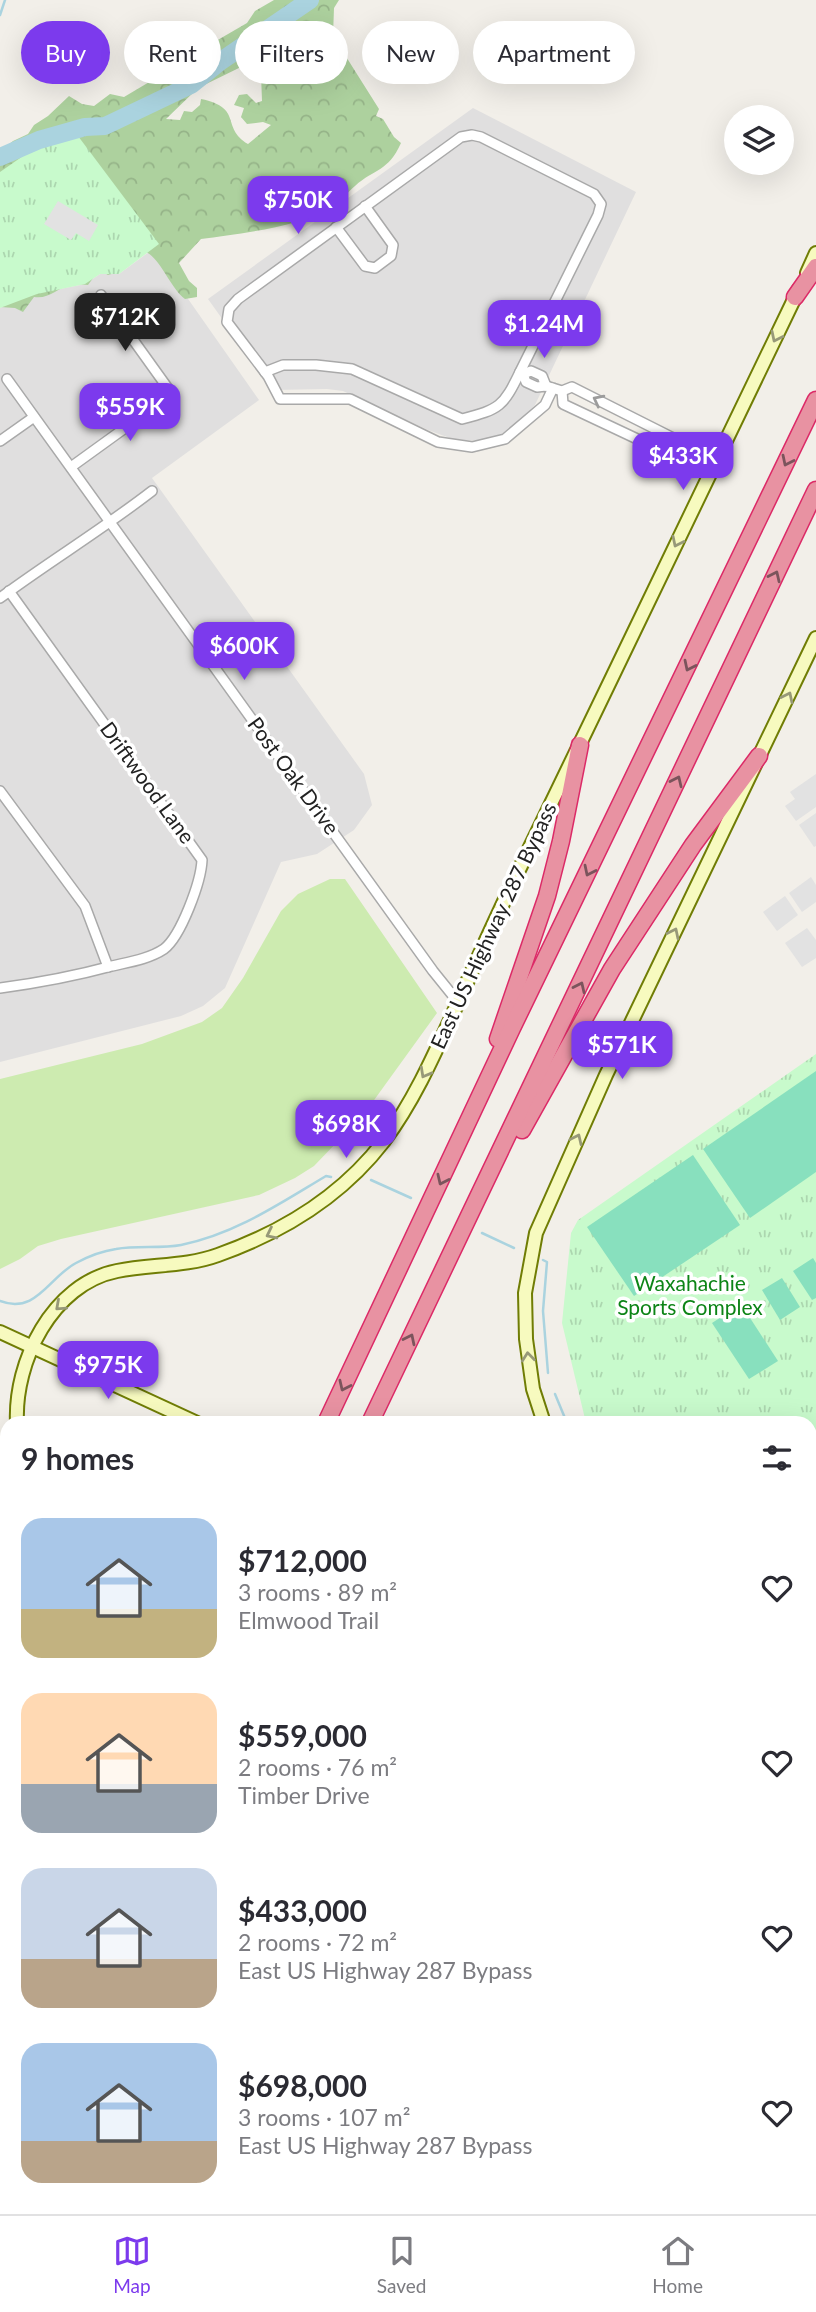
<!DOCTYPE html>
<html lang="en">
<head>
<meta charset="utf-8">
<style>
	:root { --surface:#fff; --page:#f2f2f3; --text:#2b2b33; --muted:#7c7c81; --line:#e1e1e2; --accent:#7c3aed }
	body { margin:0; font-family:Lato,sans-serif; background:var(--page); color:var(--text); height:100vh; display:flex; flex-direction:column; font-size:26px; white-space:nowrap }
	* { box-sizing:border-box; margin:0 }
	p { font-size:23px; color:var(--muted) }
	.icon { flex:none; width:38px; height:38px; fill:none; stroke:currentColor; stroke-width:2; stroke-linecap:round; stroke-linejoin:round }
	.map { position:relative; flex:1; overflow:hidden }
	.drawer { position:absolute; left:0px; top:1416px; width:817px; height:800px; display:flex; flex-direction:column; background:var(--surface); border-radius:21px 21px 0 0; box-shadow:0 7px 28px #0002 }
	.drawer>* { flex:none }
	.guide { position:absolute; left:21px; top:21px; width:775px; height:63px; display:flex; gap:14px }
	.tools { position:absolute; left:724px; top:105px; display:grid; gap:14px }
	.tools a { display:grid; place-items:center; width:70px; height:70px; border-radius:50%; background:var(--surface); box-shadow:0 7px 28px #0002; font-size:35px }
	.price { position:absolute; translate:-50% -60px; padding:0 16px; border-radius:14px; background:var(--accent); color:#fff; font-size:23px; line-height:46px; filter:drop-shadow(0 2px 4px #0008) }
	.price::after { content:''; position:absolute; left:50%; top:42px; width:21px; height:16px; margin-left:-10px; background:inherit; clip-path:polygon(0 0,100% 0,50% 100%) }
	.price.selected { background:#222; color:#fff }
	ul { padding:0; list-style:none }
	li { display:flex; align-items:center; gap:21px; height:175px; padding:0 21px }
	li span { display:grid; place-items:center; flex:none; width:196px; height:140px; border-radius:21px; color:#555 }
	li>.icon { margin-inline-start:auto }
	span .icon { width:84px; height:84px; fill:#fffc; stroke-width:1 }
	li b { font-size:30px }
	h2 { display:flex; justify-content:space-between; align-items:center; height:84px; padding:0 21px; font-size:30px }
	.tag { padding:0 24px; border-radius:32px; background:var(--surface); box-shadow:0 7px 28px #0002; font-size:24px; line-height:63px }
	.tag.selected { background:var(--accent); color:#fff }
	.menu { display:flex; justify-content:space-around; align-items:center; height:98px; border-top:2px solid var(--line); background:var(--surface); font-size:19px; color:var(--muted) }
	.menu a { display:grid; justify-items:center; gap:4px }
	.menu .selected { color:var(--accent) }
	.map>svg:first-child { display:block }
	.residential { fill:#e0dfdf }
	.grass { fill:#cdebb0 }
	.forest { fill:url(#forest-crowns); fill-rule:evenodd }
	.park { fill:url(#park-tufts) }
	.pitch { fill:#88e0be }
	.parking { fill:#e2e2e2 }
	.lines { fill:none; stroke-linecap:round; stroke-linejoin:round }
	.stream { stroke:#aad3df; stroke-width:2.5 }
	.river { stroke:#aad3df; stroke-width:18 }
	.street-casing { stroke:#a9a9a9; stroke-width:12 }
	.secondary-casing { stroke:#707d05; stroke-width:16 }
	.highway-casing { stroke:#dc2a67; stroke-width:19 }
	.street { stroke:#fff; stroke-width:9 }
	.secondary { stroke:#f7fabf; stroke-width:12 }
	.highway { stroke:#e892a2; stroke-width:16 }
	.oneway { stroke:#979978 }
	.oneway2 { stroke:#9c9c9c }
	.oneway3 { stroke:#7b545c }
	.labels { text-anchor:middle; stroke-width:7; stroke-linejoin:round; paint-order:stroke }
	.street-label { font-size:21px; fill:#222; stroke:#fff }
	.park-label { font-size:21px; fill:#0c8416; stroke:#fff }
</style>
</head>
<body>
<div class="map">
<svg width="816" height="2214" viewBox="0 0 816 2214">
	<defs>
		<pattern id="forest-crowns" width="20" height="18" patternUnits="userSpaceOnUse" patternTransform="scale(1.75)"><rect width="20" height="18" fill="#add19e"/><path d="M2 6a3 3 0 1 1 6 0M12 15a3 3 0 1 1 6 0" fill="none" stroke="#95b388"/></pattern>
		<pattern id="park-tufts" width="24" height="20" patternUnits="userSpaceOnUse" patternTransform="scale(1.75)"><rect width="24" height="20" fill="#c8facc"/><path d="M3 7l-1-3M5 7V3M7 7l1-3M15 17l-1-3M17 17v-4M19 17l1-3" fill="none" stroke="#acd6af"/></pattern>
	</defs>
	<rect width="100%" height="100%" fill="#f2efe9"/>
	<g class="residential">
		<path d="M473,108L636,192L535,405L517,424L504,433L485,440L458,441L428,430L343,391L327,389L273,390L208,299Z"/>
		<path d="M153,249L259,400L152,478L364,774L372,805L354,830L317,854L281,862L225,988L203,1006L181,1016L0,1062V308L35,294L85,284L100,274H119Z"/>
		<path d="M810,1730L816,1733V2214H258L261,2208H810Z"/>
	</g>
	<path class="grass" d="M330,879H345L437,1013L364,1114L314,1166L295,1178L259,1195L61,1239L38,1246L20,1259L0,1269V1079L142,1044L202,1022L222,1008L243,978L281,911L298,894Z"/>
	<path class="forest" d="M274,0H339L334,8L333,36L379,109L376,116L383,119L394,137L401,143C388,172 375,168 355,186C346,193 342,202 332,208C299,227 238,234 201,239L179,263L189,281L197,288V297L185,299C171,289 160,258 146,252L119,272L108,275L99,270L88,285C83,285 74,283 69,285C56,289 50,299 34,297L23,312L15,308L0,307V149L2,150L13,141L28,134L34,125L48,116L69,96L82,104L94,106L110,94L124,97L156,78L180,57L216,41L247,23L255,11ZM243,66L246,76L261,74L262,101L256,103L247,94L239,95L234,105L244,108L241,117L247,124L263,122L271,125L248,144C220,127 244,108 201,99L200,105L192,112L184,111L180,120L166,119L198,88Z"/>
	<g class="park">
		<path d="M69,124L159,244L119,274H100L85,284L37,294L0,308V172Z"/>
		<path d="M816,1054V1634L810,1642V1423H586L562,1323L571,1233L578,1220Z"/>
	</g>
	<g class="pitch">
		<path d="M816,1071V1172L750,1218L703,1149Z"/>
		<path d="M693,1155L740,1225L634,1296L587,1227Z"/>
		<path d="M813,1258L816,1263V1298L812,1300L793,1271Z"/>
		<path d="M782,1278L800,1307L780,1320L762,1290Z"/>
		<path d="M741,1304L778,1361L749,1379L712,1323Z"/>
	</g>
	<g class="parking">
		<path d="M58,201L98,225L89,241L76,233L71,240L44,224Z"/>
		<path d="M816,774V807L796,821L785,806L795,799L790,792Z"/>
		<path d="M816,813V846L814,847L799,825Z"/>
		<path d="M811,877L816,885V902L802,912L789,893Z"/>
		<path d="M785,896L798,915L777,931L763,912Z"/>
		<path d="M807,928L816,940V958L802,967L785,943Z"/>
	</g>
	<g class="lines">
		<g class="stream">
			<path d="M0,15L5,0"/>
			<path d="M371,1180L411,1198"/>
			<path d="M482,1233L514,1248"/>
			<path d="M543,1260L547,1262L543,1311L548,1373"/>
			<path d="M0,1301C36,1315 49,1277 76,1263C89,1256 102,1251 116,1249C137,1245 160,1249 181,1245C235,1234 279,1204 326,1176L331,1177"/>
			<path d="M555,1394L567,1423"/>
			<path d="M78,2214L80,2208"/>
		</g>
		<path class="river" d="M0,157L39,140L85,127L105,126L191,85L221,61L310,0"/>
		<defs>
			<g id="street">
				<path d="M336,227L365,266L375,268L391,256L393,245L365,206"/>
				<path d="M265,372L283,365H316L352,369L462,419C500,409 503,407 520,372"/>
				<path d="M523,374L531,371L542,376L546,386"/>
				<path d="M7,379L433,971L458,1002"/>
				<path d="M553,388L545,405L505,439L472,447L438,442L350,399H280L268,376L227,322L229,309L238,299L461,137L472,135L481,137L594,194L601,204L598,215L520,372L523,374L526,382L537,387L546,386L562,391L572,387L695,449L697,458L714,467"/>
				<path d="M562,391L563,404L686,462L697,458"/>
				<path d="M0,441L34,417"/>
				<path d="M71,467L172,394L101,295"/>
				<path d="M0,598C50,561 103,529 152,491"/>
				<path d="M0,791L85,906L108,967"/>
				<path d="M0,988C38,983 75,976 112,966C129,962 149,959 164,949C181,936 201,882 202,860L9,591"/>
				<path d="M810,1801L816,1804"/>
				<path d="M810,2089L816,2069"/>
				<path d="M810,2187L816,2189"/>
				<path d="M464,2208L476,2214"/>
				<path d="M331,2214L334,2208"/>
				<path d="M494,2214L495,2208"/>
				<path d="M624,2214L626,2208"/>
				<path d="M776,2214L777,2208"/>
			</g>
			<g id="secondary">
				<path d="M807,273L816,253"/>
				<path d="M0,1332L197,1423"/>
				<path d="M17,1423C14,1362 52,1284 117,1271C151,1264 185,1267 218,1255C283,1232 341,1197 384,1141C414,1101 435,1053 456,1007C476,962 496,918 517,874C611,679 706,484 799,289"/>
				<path d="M544,1423L533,1389L526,1339L525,1293L536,1233L606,1075L816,638"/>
				<path d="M810,1699L816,1702"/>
				<path d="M810,1719L816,1721"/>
				<path d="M0,1972L7,1958"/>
			</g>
			<g id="highway">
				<path d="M795,297L816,267"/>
				<path d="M498,1039L547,896L561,841L580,745"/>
				<path d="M522,1130L612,969L693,845L759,756"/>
				<path d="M326,1423L512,1028L816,400"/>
				<path d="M370,1423L816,490"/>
				<path d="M0,2051L7,2039"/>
				<path d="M0,2108L7,2093"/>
				<path d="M0,2199L7,2184"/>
				<path d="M52,2214L54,2208"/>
			</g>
		</defs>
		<use href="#street" class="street-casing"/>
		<use href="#secondary" class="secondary-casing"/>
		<use href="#highway" class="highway-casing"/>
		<use href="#street" class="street"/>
		<use href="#secondary" class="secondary"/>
		<use href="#highway" class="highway"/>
	</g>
	<defs><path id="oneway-chevron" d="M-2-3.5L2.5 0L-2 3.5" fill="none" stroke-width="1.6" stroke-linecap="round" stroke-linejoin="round" transform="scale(1.75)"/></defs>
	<g class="oneway">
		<use href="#oneway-chevron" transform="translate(776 337) rotate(116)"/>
		<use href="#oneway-chevron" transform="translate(677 542) rotate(116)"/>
		<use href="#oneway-chevron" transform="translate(788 697) rotate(-64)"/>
		<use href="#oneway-chevron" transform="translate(674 933) rotate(-64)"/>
		<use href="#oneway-chevron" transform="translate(425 1073) rotate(119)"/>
		<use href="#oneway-chevron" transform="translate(577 1139) rotate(-65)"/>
		<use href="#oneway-chevron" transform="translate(271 1234) rotate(154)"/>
		<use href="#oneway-chevron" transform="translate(60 1306) rotate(138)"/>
		<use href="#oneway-chevron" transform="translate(528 1357) rotate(-96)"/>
	</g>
	<use class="oneway2" href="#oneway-chevron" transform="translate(598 400) rotate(-153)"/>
	<g class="oneway3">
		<use href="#oneway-chevron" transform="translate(787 461) rotate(116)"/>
		<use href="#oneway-chevron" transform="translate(775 576) rotate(-65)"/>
		<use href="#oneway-chevron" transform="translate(689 666) rotate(116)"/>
		<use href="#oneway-chevron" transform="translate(677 781) rotate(-65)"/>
		<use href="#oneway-chevron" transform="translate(589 871) rotate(116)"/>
		<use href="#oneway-chevron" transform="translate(580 987) rotate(-65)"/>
		<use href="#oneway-chevron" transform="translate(442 1180) rotate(115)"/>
		<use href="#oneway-chevron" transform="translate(410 1339) rotate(-64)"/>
		<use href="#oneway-chevron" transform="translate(344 1386) rotate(115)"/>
	</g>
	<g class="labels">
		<g class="street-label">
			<text transform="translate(293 776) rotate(54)" y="7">Post Oak Drive</text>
			<text transform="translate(147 783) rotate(54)" y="7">Driftwood Lane</text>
			<text transform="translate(494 926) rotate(-65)" y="7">East US Highway 287 Bypass</text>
		</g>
		<g class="park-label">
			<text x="690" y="1291">Waxahachie<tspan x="690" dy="24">Sports Complex</tspan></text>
		</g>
	</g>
</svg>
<div class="tools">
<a><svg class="icon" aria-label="layers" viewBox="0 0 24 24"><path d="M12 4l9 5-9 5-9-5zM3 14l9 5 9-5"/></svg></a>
</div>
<b class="price" style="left:298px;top:236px">$750K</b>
<b class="price selected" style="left:125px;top:353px">$712K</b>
<b class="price" style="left:544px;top:360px">$1.24M</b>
<b class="price" style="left:130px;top:443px">$559K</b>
<b class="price" style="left:683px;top:492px">$433K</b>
<b class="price" style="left:244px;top:682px">$600K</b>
<b class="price" style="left:622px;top:1081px">$571K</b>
<b class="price" style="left:346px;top:1160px">$698K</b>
<b class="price" style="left:108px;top:1401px">$975K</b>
<div class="guide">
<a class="tag selected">Buy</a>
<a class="tag">Rent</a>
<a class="tag">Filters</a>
<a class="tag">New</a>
<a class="tag">Apartment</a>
</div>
<section class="drawer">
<h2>9 homes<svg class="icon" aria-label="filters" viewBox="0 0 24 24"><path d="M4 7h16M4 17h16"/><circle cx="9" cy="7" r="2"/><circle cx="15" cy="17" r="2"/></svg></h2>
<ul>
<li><span style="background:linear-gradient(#a9c7e8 65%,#c2b280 0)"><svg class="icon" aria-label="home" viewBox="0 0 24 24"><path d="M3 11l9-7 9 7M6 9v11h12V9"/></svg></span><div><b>$712,000</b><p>3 rooms · 89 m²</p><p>Elmwood Trail</p></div><svg class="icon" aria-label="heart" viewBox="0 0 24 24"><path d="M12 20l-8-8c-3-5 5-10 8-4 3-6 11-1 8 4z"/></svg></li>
<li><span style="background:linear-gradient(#ffd9b3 65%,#9aa5b1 0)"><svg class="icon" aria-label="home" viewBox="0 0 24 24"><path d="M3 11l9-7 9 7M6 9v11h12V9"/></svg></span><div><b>$559,000</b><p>2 rooms · 76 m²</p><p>Timber Drive</p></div><svg class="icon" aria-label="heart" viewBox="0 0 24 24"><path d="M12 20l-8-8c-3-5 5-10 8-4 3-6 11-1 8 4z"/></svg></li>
<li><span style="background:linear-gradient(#c9d6e8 65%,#b9a48a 0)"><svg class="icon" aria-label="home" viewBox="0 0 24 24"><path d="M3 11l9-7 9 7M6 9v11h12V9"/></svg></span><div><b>$433,000</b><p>2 rooms · 72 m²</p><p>East US Highway 287 Bypass</p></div><svg class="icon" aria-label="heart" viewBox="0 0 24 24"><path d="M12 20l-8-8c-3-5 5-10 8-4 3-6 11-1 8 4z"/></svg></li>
<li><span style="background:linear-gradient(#a9c7e8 70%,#b9a48a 0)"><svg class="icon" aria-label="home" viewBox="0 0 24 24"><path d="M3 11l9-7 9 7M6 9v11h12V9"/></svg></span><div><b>$698,000</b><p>3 rooms · 107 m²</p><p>East US Highway 287 Bypass</p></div><svg class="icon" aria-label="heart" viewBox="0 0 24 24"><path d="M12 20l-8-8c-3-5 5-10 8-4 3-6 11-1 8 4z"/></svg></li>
</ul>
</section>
</div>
<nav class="menu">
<a class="selected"><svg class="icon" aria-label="map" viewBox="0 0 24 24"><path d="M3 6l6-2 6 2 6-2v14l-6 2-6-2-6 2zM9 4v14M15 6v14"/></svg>Map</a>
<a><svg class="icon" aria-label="saved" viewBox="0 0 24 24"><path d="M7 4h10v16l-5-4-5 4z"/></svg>Saved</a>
<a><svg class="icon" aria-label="home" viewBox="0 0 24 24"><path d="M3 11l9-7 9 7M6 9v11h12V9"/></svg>Home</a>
</nav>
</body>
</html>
